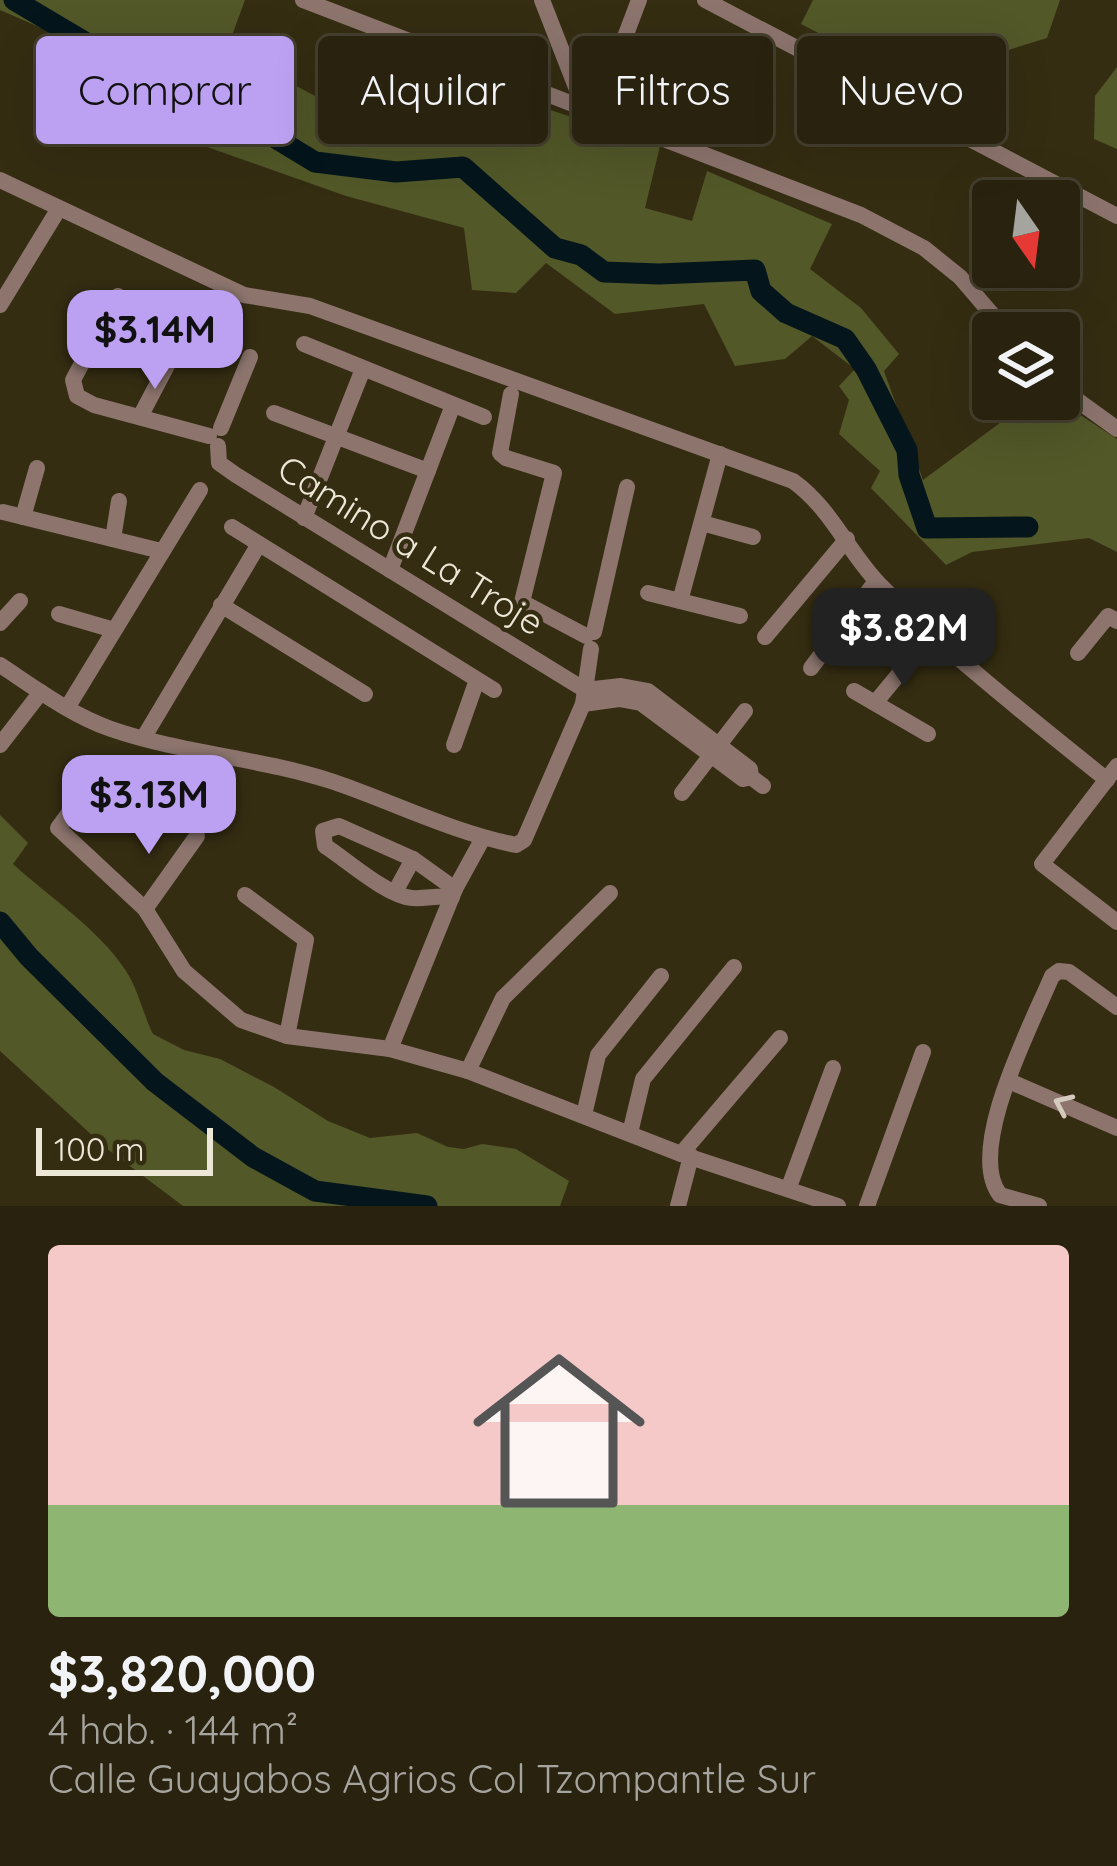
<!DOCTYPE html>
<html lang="es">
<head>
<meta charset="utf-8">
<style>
	:root { --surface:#28220e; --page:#302a17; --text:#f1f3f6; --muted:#a5a49e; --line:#443f2e; --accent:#bca0f2 }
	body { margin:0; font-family:Quicksand,sans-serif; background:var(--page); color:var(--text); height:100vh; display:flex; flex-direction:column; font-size:45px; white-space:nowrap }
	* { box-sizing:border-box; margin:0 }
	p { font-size:39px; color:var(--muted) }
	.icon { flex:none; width:66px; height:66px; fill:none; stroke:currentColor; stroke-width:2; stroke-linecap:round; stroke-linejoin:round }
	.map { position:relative; height:1206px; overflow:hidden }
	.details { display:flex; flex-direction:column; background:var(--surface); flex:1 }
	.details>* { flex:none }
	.top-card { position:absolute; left:36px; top:36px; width:1047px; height:108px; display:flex; gap:24px }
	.needle { width:78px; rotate:166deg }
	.buttons { position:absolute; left:972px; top:180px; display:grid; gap:24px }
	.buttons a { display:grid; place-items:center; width:108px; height:108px; border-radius:12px; background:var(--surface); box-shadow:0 12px 48px #0002,0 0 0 3px var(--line); font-size:60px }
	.scale { position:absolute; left:36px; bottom:30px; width:177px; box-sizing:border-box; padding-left:12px; border:6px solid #ece7d7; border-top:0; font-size:33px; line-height:42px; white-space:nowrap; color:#ece7d7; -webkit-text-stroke:9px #352d12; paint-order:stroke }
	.price { position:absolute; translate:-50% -102px; padding:0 27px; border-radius:24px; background:var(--accent); color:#111; font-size:39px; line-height:78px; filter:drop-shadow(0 3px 6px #0008) }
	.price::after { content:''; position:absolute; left:50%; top:72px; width:36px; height:27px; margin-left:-18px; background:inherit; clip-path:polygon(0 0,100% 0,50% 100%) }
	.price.active { background:#222; color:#fff }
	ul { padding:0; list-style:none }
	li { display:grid; align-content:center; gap:24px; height:636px; padding:0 48px }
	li+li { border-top:3px solid var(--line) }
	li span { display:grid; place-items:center; height:372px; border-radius:12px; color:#555 }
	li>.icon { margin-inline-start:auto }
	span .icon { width:216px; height:216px; fill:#fffc; stroke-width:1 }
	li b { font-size:51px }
	.pill { padding:0 42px; border-radius:12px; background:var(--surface); box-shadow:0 12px 48px #0002,0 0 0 3px var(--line); font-size:42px; line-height:108px }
	.pill.active { background:var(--accent); color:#111 }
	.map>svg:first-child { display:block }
	.forest { fill:#525828 }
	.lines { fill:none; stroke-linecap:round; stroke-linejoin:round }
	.river { stroke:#04161c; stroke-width:21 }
	.minor { stroke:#8d756e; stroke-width:16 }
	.oneway { stroke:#d4cabd }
	.labels { text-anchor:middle; stroke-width:9; stroke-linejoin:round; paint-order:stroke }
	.street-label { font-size:36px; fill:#ece7d7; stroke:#352d12 }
</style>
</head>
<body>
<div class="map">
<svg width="1117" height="1206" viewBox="0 0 1117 1206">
	<rect width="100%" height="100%" fill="#352d12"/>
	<g class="forest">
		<path d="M0,0H245L227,49L317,97L342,33L407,53L392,107L482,146L511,97L660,146L645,208L692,221L707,171L832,224L810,269L861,308L899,354L884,371L923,480L1032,399H1056L1117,439V552L1089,538L972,552L946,565L871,488L880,471L839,434L849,400L839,386L855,369L812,336L785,359L735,366L704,304L615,314L546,263L516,293L472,290L464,228L346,196L142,124L62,76L48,31L0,10Z"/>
		<path d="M813,0H1060L1047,38L956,66L936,94L801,24Z"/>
		<path d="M1117,67V149L1094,139L1095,96Z"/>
		<path d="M0,815L28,843L13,864C49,897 100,930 126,971C138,989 143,1014 153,1034L184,1050L220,1059L274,1087L328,1121L370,1138L417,1133L448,1147L464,1149L482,1144L516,1149L569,1181L560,1206H183L106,1148L0,1051Z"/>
	</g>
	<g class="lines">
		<g class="river">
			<path d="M14,0L159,86L244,119L315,162L396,172L463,167L555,248L581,255L604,272L659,274L755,270L761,291L786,313L845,339L866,369L907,450L909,475L927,528L1028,527"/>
			<path d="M0,922L29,957L155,1082L253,1157L315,1191L427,1206"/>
		</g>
		<g class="minor">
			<path d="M303,0L861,215L924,248L960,277L1008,333"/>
			<path d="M542,0L583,105"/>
			<path d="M705,0L1117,216"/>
			<path d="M597,111L639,0"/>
			<path d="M0,180L244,295L310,306L793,481C833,510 848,553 882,587C952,657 1030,718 1107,780"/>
			<path d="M118,296L73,380L77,396L94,405L209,436"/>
			<path d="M0,305L58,210"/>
			<path d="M304,344L484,417"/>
			<path d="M1059,387L1117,429"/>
			<path d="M511,394L500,453L506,458L554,473L522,602L586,636"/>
			<path d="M274,413L428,471"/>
			<path d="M141,415L192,318"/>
			<path d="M221,428L250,357"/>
			<path d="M218,446L219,463L236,475L585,690"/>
			<path d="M3,512L161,551"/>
			<path d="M23,517L37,468"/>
			<path d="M304,518L363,369"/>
			<path d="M702,523L753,537"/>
			<path d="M232,527L494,690"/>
			<path d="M113,539L119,501"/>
			<path d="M390,570L453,405"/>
			<path d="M648,593L740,616"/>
			<path d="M680,601L720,454"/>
			<path d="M221,605L365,694"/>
			<path d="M59,614L114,630"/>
			<path d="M0,623L20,601"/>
			<path d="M594,632L627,487"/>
			<path d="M765,637L847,539"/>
			<path d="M1078,653L1108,616L1117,621"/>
			<path d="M0,665C35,688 71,715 111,729C184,754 261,758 334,782C395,803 452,832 516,845L524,840L583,704L591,649"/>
			<path d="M811,668L876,581"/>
			<path d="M585,690L621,686L648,691L750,769L751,777L763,786"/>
			<path d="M854,691L928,734"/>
			<path d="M875,703L931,635"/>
			<path d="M583,704L619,699L641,703L743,779L751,777"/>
			<path d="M67,708L200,490"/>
			<path d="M144,737L259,544"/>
			<path d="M0,745L41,692"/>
			<path d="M454,745L477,680"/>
			<path d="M1117,766L1042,864L1117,922"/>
			<path d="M682,793L745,711"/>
			<path d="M142,795L102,768L58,828L145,909L184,971L241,1020L287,1036L390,1049L468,1071L681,1154L838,1206"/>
			<path d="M395,892L413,859"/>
			<path d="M245,895L306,940L287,1036"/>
			<path d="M452,897C438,895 426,899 412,898C387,896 347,860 325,846L323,831L339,826L413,859L455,889"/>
			<path d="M145,909L197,836"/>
			<path d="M390,1049L455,889L483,838"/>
			<path d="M468,1071L503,998L610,893"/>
			<path d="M1009,1081L1117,1128"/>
			<path d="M584,1115L598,1055L661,976"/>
			<path d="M630,1133L643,1079L734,967"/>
			<path d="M681,1154L780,1038"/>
			<path d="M789,1187L833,1068"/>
			<path d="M678,1206L691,1156"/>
			<path d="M867,1206L923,1052"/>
			<path d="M1039,1206L1000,1195C965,1150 1032,1024 1052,976L1059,971L1069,972L1117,1007"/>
		</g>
	</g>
	<defs><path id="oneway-chevron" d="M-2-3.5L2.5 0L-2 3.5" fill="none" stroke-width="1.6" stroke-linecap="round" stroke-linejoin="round" transform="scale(3)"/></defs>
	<use class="oneway" href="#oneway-chevron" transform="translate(1063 1104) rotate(-156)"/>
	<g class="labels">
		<g class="street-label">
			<text transform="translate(411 545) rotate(32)" y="13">Camino a La Troje</text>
		</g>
	</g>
</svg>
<div class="buttons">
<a><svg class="needle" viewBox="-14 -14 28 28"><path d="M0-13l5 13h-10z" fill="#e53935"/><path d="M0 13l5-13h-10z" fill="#a5a49e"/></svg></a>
<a><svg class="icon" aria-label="layers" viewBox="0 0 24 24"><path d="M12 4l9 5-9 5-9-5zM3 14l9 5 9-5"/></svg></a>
</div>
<div class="scale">100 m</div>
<b class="price" style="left:155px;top:392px">$3.14M</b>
<b class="price active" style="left:904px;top:690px">$3.82M</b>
<b class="price" style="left:149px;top:857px">$3.13M</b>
<div class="top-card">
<a class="pill active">Comprar</a>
<a class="pill">Alquilar</a>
<a class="pill">Filtros</a>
<a class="pill">Nuevo</a>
</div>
</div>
<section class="details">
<ul>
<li><span style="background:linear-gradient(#f6c9c9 70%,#8fb573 0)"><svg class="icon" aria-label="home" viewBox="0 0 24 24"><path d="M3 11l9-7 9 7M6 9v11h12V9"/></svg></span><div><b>$3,820,000</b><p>4 hab. · 144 m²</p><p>Calle Guayabos Agrios Col Tzompantle Sur</p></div></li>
</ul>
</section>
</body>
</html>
